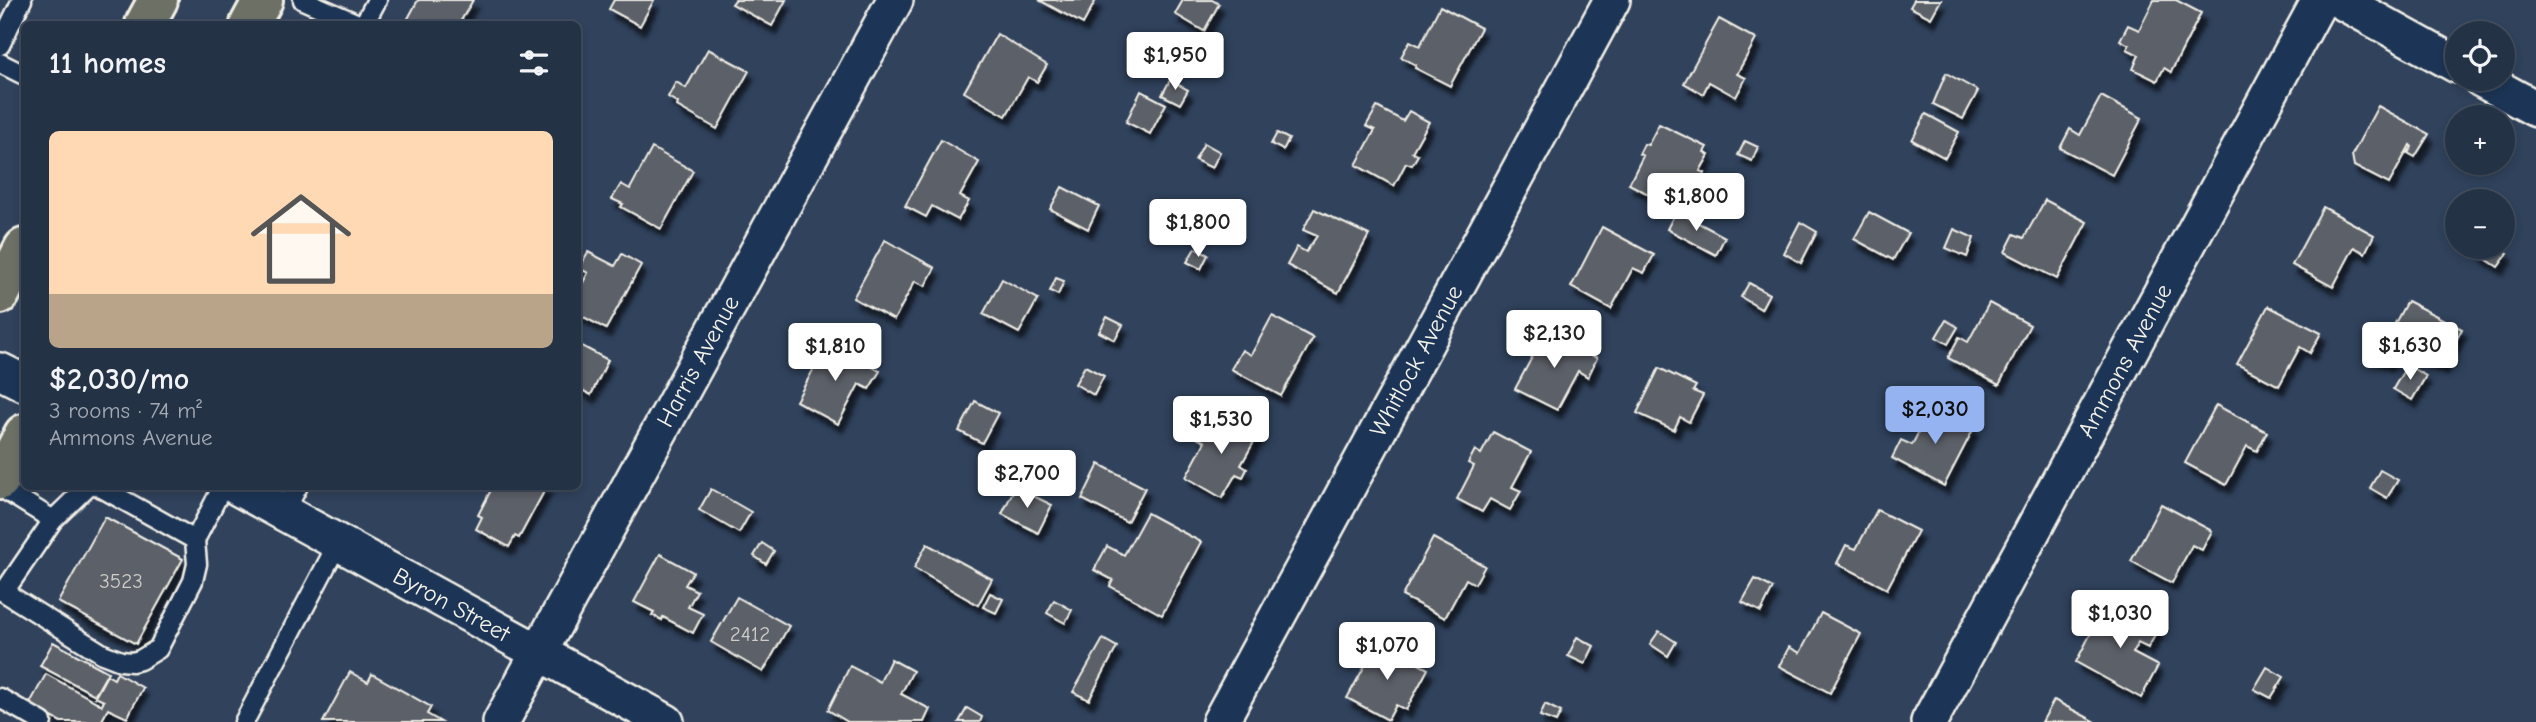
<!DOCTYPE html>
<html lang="en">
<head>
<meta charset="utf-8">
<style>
	:root { --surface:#243245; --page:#303e50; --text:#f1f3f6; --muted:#a3aab3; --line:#414d5e; --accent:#95b2f1 }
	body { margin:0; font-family:"Comic Neue",sans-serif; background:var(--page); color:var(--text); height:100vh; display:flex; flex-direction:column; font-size:26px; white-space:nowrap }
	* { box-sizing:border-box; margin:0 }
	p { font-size:23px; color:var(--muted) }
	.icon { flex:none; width:38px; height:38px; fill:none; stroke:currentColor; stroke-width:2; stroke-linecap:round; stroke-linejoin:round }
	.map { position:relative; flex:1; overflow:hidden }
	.drawer { position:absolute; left:21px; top:21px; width:560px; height:469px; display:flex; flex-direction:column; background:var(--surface); border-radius:10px; box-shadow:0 4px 10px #0003,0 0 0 2px var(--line) }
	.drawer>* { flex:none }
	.buttons { position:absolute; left:2445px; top:21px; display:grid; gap:14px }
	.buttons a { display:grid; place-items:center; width:70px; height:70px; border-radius:50%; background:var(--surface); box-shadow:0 4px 10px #0003,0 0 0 2px var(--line); font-size:35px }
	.price { position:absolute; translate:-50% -60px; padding:0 16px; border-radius:7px; background:#fff; color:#222; font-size:23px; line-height:46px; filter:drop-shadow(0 2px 4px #0008) }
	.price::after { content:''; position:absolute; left:50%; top:42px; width:21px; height:16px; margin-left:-10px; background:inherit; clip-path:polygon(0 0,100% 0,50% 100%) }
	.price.current { background:var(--accent); color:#111 }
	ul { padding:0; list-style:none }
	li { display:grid; align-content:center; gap:14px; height:371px; padding:0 28px }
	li+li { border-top:2px solid var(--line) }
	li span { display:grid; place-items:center; height:217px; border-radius:10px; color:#555 }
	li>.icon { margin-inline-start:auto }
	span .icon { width:126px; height:126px; fill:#fffc; stroke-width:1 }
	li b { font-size:30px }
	h2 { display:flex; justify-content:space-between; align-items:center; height:84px; padding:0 28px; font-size:30px }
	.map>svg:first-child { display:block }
	.building { fill:#5c6167; stroke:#f4f1e8; stroke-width:2; filter:url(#shadow) }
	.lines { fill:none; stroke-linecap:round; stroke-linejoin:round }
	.lane-casing { stroke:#f4f1e8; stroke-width:23 }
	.street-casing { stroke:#f4f1e8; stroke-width:40 }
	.highway-casing { stroke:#f4f1e8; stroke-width:44 }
	.lane { stroke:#1d3557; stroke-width:18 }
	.street { stroke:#1d3557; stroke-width:35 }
	.highway { stroke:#6c7065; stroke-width:38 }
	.labels { text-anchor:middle; stroke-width:5; stroke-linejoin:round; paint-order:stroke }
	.number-label { font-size:21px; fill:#cecdc8 }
	.street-label { font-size:24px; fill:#f4f1e8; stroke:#1d3557 }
</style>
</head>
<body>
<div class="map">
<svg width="2536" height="722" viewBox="0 0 2536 722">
	<defs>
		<filter id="shadow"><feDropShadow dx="4.5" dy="8" stdDeviation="2" flood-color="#0009"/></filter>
	</defs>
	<rect width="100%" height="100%" fill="#30425c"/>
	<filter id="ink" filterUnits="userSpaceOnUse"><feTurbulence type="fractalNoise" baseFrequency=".0143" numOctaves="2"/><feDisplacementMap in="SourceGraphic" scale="14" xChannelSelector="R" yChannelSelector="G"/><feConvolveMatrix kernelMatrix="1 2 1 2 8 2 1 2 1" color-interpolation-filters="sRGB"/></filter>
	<g filter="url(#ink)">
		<g class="building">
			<path d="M418,0H473L459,24H405Z"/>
			<path d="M614,0H654L640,26L609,9Z"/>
			<path d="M735,0H786L772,26L732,4Z"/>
			<path d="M1039,0H1096L1083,24Z"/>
			<path d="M1183,0H1212L1219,4L1204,31L1175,14Z"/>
			<path d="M1914,0H1941L1931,18L1910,7Z"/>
			<path d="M2154,0H2176L2201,13L2171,72L2164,68L2157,81L2133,69L2139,55L2127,49L2129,45L2120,40L2128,25L2139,30Z"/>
			<path d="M1440,6L1481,28L1450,86L1415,68L1416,65L1401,57L1410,41L1420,46Z"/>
			<path d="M1719,19L1756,39L1737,74L1746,78L1736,97L1709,82L1703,94L1684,83Z"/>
			<path d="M997,34L1047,65L1037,82L1028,77L1006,116L964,92Z"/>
			<path d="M708,49L749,71L717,129L677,106L678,103L668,97L676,82L686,88Z"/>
			<path d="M1946,73L1978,91L1963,119L1933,104Z"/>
			<path d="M1170,80L1188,90L1180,104L1162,95Z"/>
			<path d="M1141,91L1166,104L1150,134L1126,122Z"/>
			<path d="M2101,96L2142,118L2112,175L2060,148L2070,129L2080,135Z"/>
			<path d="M2378,106L2429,134L2415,157L2408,153L2412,147L2410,145L2389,184L2354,166L2352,155Z"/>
			<path d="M1377,107L1403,121L1409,111L1429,122L1412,152L1418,155L1412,165L1406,163L1394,186L1356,165L1375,130L1366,126Z"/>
			<path d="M1926,114L1959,132L1945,158L1912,140Z"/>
			<path d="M1659,124L1707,147L1704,152L1709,155L1700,171L1705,173L1703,179L1718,187L1708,204L1692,196L1683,212L1629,184L1643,156L1639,154L1644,144L1648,145Z"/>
			<path d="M1277,133L1289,139L1283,150L1271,144Z"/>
			<path d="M941,140L979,162L960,196L969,201L958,220L932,206L926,217L905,206Z"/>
			<path d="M1745,141L1758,147L1752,161L1738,155Z"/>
			<path d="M1204,143L1220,152L1212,168L1195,160Z"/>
			<path d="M652,148L693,171L661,229L621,207L623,204L612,199L621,184L630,189Z"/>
			<path d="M1062,187L1099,206L1088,229L1050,209Z"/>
			<path d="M2045,200L2087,222L2057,279L2005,252L2014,234L2024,238Z"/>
			<path d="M2323,207L2374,235L2365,253L2354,247L2333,287L2292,265Z"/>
			<path d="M1314,209L1369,235L1338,293L1287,265L1297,247L1306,252L1317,236L1303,230Z"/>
			<path d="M1676,211L1725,237L1716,255L1667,229Z"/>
			<path d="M1869,212L1908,233L1893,260L1854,239Z"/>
			<path d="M1800,222L1817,232L1801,263L1784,253Z"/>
			<path d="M1602,227L1654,255L1644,273L1633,268L1611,309L1571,287Z"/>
			<path d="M1954,229L1974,238L1967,257L1946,248Z"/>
			<path d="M885,240L935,268L925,286L915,281L894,320L853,298Z"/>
			<path d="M2483,247H2498L2508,253L2498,267L2478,254Z"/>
			<path d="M1195,248L1208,255L1201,269L1187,262Z"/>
			<path d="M588,252L615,266L622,254L641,265L606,329L578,314V292L588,273L579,268Z"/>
			<path d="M1056,278L1064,281L1058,295L1050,291Z"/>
			<path d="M1002,279L1038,299L1019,333L983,314Z"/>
			<path d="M1749,283L1769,294L1761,309L1741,297Z"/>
			<path d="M2407,301L2462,329L2442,367L2387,338Z"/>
			<path d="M1989,303L2030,325L1999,385L1948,358L1959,337L1968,342Z"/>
			<path d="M2268,306L2321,333L2310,353L2300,347L2279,386L2237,364Z"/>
			<path d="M1272,316L1313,338L1281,396L1231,369L1242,350L1251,355Z"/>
			<path d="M1107,317L1123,325L1115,340L1099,332Z"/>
			<path d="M1946,320L1958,327L1948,344L1936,337Z"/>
			<path d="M1546,331L1597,358L1588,377L1578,371L1557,410L1515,389Z"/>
			<path d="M828,343L880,371L869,389L859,384L838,424L796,401Z"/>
			<path d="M2378,343L2394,351L2388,363L2372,355Z"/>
			<path d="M578,344L608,360L591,395L578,388Z"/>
			<path d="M2407,365L2426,376L2412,400L2393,389Z"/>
			<path d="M1085,366L1104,376L1094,395L1075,384Z"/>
			<path d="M1659,368L1696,386L1693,391L1703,395L1689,422L1680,417L1674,430L1637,413Z"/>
			<path d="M975,401L998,413L982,443L959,431Z"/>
			<path d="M2216,405L2267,432L2257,451L2247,446L2226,485L2185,463Z"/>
			<path d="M1932,406L1974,428L1944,486L1892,458L1901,440L1912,445Z"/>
			<path d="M1207,420L1230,433L1237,421L1259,433L1241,465L1247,469L1243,477L1236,474L1222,498L1186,477L1205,442L1197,438Z"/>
			<path d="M1493,432L1531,452L1512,487L1521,491L1510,510L1490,499L1482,512L1457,499L1474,466L1468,463L1475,450L1481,454Z"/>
			<path d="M1099,464L1145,488L1127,522L1082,499Z"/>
			<path d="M2380,470L2398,480L2387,498L2370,488Z"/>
			<path d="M493,486H547L519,538L515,536L509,547L476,529L482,517L478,515Z"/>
			<path d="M1015,487L1052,505L1038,533L1002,514Z"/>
			<path d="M711,489L751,512L739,533L699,510Z"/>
			<path d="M2161,504L2212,531L2202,550L2192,545L2172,583L2131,561Z"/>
			<path d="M1877,510L1918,531L1887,589L1837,563L1846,545L1856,549Z"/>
			<path d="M1147,513L1201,542L1162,615L1110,586L1113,580L1094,570L1107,546L1124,555Z"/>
			<path d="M105,517L183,559L136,644L58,602Z"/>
			<path d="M1433,538L1485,566L1475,584L1466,579L1445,618L1402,596Z"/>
			<path d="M762,543L774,551L766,564L754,556Z"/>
			<path d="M927,544L992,579L978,605L914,568Z"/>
			<path d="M660,554L693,572L685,585L697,591L688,607L703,614L693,633L663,617L662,620L652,615L654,612L634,602Z"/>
			<path d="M1755,579L1773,588L1761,612L1742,602Z"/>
			<path d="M990,593L1003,599L996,613L983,607Z"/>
			<path d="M737,597L789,626L763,672L711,642Z"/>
			<path d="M1054,600L1072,610L1065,623L1047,613Z"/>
			<path d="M2107,602L2158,630L2148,648L2138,643L2133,653L2158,666L2141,698L2076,662Z"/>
			<path d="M1821,613L1861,634L1830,693L1779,666L1789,647L1800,653Z"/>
			<path d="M1659,631L1676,642L1668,656L1650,644Z"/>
			<path d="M1577,637L1594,646L1585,664L1568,656Z"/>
			<path d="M1103,639L1117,647L1089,700L1073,692Z"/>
			<path d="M53,642L108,672L95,695L40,666Z"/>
			<path d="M1378,642L1428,669L1406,710L1396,705L1388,720L1347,698Z"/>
			<path d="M891,659L913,671L901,694L930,709L924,722H848L828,710L850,666L880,682Z"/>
			<path d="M2267,667L2284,677L2271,698L2254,689Z"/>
			<path d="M350,672L368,682L372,674L431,707L427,714L441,722H323Z"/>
			<path d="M117,673L143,688L127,718L108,709L101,722H61L29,705L46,674L102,705L104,701L95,697L107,675L114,679Z"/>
			<path d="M2054,700L2096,722H2042Z"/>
			<path d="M1545,704L1561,712L1556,722L1540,716Z"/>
			<path d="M967,708L982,717L980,722H959Z"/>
		</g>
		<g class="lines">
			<defs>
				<g id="lane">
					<path d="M303,0L358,24"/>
					<path d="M364,24L377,0"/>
					<path d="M0,45L22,0"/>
					<path d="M0,63L24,75"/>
					<path d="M98,486L195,540L223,486"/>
					<path d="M0,487L53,520"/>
					<path d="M284,513L298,486"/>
					<path d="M0,590L4,592L53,520L88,486"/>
					<path d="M4,592L103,654L121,661L132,662L140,660L158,649L193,581L197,564L195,540"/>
					<path d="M0,698L42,722"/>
					<path d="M244,722L338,543"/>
				</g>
				<g id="street">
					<path d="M2339,0L2457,65"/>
					<path d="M2481,79L2536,109"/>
					<path d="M0,371L24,383"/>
					<path id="s1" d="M235,486L666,722"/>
					<path id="s2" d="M501,722L895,0"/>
					<path id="s3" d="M1220,722L1612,0"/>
					<path id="s4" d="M1929,722L2320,0"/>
				</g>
				<g id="highway">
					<path d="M145,24L158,0"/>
					<path d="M250,24L263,0"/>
					<path d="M0,294L24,248"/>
					<path d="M0,480L24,434"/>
				</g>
			</defs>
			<use href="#lane" class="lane-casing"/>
			<use href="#street" class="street-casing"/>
			<use href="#highway" class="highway-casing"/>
			<use href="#lane" class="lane"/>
			<use href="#street" class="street"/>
			<use href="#highway" class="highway"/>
		</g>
	</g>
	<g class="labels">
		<g class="number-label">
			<text x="121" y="588">3523</text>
			<text x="750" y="641">2412</text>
		</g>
		<g class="street-label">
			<text dy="8" stroke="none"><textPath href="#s2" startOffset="411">Harris Avenue</textPath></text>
			<text dy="8" stroke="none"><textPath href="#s3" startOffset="411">Whitlock Avenue</textPath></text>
			<text dy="8" stroke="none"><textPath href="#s4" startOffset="411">Ammons Avenue</textPath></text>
			<text dy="8" stroke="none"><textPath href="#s1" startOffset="247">Byron Street</textPath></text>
		</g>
	</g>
</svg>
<div class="buttons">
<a><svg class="icon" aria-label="locate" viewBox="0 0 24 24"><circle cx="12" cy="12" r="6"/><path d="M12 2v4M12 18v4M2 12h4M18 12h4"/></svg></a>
<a>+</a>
<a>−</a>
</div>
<b class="price" style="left:1175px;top:92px">$1,950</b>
<b class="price" style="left:1696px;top:233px">$1,800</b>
<b class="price" style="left:1198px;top:259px">$1,800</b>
<b class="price" style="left:1554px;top:370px">$2,130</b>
<b class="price" style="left:2410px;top:382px">$1,630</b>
<b class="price" style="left:835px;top:383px">$1,810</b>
<b class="price current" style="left:1935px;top:446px">$2,030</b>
<b class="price" style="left:1221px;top:456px">$1,530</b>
<b class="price" style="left:1027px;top:510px">$2,700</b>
<b class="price" style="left:2120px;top:650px">$1,030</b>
<b class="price" style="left:1387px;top:682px">$1,070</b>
<section class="drawer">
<h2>11 homes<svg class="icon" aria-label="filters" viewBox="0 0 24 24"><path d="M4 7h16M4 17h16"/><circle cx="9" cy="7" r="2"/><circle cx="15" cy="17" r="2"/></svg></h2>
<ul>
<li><span style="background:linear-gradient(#ffd9b3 75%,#b9a48a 0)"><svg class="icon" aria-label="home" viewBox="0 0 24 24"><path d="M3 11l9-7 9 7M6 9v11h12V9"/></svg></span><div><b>$2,030/mo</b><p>3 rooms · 74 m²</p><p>Ammons Avenue</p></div></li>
</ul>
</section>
</div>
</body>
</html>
